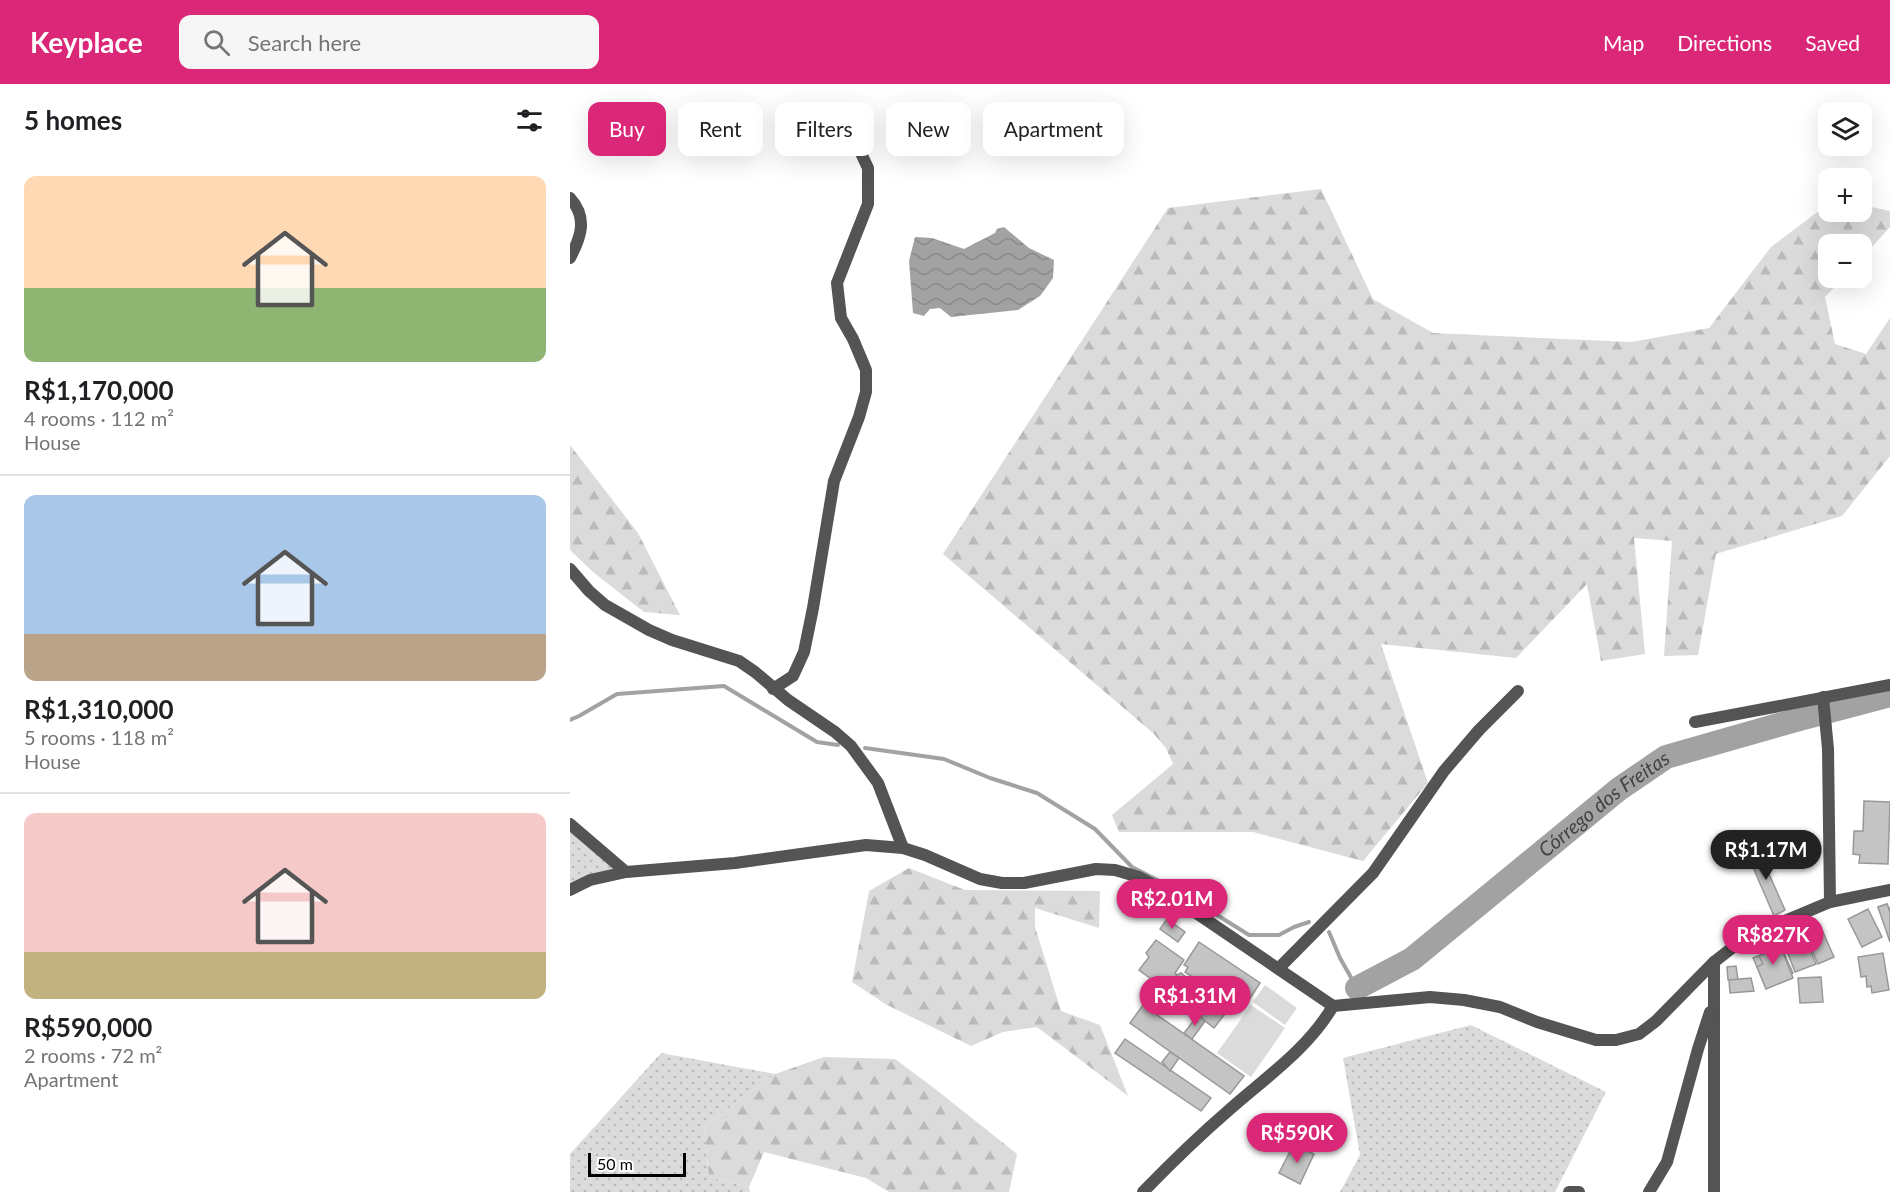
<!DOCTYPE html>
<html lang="en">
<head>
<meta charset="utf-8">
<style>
	:root { --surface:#fff; --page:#f6f6f6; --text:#202124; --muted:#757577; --line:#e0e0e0; --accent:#db2777 }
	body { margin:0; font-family:Lato,sans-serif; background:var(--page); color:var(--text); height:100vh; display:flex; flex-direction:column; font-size:22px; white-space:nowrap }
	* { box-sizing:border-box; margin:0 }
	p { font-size:20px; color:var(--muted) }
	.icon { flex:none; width:33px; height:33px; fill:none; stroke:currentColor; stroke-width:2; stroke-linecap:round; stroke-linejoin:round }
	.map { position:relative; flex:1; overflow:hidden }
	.details { display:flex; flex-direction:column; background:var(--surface); width:570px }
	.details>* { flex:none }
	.banner { position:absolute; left:18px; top:18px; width:570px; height:54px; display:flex; gap:12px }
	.fabs { position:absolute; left:1248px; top:18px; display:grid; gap:12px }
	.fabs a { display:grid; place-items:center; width:54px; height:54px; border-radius:12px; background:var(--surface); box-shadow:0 6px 24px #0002; font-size:30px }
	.scale { position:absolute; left:18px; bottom:15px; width:98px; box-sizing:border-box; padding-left:6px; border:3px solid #000; border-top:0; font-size:16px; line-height:21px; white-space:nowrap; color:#000; -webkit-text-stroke:4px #fff; paint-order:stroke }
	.price { position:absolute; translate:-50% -51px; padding:0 14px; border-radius:21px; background:var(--accent); color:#fff; font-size:20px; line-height:39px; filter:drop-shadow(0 2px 3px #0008) }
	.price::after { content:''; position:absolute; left:50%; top:36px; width:18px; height:14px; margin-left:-9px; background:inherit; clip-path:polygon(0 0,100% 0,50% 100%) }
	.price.active { background:#222; color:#fff }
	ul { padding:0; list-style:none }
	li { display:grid; align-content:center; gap:12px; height:318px; padding:0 24px }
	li+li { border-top:2px solid var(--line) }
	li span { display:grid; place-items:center; height:186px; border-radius:12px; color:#555 }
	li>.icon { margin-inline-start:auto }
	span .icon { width:108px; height:108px; fill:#fffc; stroke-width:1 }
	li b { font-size:26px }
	h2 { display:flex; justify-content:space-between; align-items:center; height:72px; padding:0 24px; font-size:26px }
	.pill { padding:0 21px; border-radius:12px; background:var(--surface); box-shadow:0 6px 24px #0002; font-size:21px; line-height:54px }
	.pill.active { background:var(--accent); color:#fff }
	header { display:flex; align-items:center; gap:36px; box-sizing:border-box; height:84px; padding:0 30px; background:var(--accent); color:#fff }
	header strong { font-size:28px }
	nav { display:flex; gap:33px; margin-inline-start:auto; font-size:21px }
	.search { width:420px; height:54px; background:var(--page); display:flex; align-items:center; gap:15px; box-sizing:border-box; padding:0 21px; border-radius:12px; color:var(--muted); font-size:22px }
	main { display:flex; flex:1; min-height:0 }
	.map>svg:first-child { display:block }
	.grass { fill:url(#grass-dots) }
	.forest { fill:url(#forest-firs) }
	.pitch { fill:#dbdbdb }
	.water { fill:url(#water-waves) }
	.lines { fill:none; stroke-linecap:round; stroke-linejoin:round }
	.stream { stroke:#a2a2a2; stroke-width:4 }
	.river { stroke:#a2a2a2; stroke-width:24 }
	.building { fill:#c4c4c4; stroke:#989898; stroke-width:1.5 }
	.minor { stroke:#545454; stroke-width:12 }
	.labels { text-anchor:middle; stroke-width:5; stroke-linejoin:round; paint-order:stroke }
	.water-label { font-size:20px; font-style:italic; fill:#434343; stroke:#fff }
</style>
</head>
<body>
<header>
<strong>Keyplace</strong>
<div class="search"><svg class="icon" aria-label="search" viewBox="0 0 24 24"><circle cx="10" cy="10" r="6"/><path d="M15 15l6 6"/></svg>Search here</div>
<nav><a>Map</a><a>Directions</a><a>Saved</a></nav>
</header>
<main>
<section class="details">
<h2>5 homes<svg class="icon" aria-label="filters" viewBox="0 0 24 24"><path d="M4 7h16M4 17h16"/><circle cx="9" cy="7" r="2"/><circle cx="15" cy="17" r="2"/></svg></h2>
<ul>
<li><span style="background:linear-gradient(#ffd9b3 60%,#8fb573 0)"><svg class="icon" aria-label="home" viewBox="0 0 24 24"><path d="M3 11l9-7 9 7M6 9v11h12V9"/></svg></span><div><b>R$1,170,000</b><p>4 rooms · 112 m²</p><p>House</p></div></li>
<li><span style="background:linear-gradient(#a9c7e8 75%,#b9a48a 0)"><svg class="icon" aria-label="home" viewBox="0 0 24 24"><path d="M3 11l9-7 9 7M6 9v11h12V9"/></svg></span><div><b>R$1,310,000</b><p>5 rooms · 118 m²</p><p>House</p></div></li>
<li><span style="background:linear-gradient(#f6c9c9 75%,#c2b280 0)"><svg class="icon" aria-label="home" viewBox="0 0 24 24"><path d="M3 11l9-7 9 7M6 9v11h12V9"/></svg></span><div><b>R$590,000</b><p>2 rooms · 72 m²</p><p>Apartment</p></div></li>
</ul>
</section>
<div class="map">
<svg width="1320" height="1108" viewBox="0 0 1320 1108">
	<defs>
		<pattern id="grass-dots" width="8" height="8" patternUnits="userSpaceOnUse" patternTransform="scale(1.5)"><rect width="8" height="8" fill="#dbdbdb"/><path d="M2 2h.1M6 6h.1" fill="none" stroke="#bababa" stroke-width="1.8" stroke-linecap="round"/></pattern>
		<pattern id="forest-firs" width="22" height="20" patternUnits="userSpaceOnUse" patternTransform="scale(1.5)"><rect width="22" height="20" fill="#dbdbdb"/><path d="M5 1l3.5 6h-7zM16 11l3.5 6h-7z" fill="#bababa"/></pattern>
		<pattern id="water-waves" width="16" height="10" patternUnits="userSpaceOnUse" patternTransform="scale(1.5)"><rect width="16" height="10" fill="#a2a2a2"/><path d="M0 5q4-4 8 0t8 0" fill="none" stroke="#8a8a8a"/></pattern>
	</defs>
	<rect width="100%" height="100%" fill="#fff"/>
	<g class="grass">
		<path d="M0,740L56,788L0,811Z"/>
		<path d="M901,941L1036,1008L985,1108H770L790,1071L773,974Z"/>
		<path d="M91,969L205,990L134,1043L139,1093L179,1103L180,1108H0V1070Z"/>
	</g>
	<g class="forest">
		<path d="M751,105L803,215L863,249L1061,258L1139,244L1201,163L1258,120V128H1292V121L1320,127V143L1292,174V160H1258V194H1273L1255,213L1265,260L1296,270L1320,234V372L1272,432L1146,470L1128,571L1094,572L1102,457L1064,454L1075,570L1031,577L1017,500L946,574L811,560L858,699L793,777L683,748H549L542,731L603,680L596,664L583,649L373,470L598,124Z"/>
		<path d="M0,361L68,449L110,531L74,528L23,488L0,466Z"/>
		<path d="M339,784L395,806L530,807L529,844L465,824V843L491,927L530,941L558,1012L467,943L433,948L401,962L317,921L282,898L299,807Z"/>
		<path d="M254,973L325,975L364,1004L447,1070L439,1108H319L296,1094L194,1068L179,1103L139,1093L134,1043L205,990Z"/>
	</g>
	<g class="pitch">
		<path d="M695,901L727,924L715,941L683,918Z"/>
		<path d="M681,921L715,944L681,993L647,969Z"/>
	</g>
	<g class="water">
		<path d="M434,143L459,164L484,176L483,194L470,212L448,226L381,233L370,224L360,225L354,232L343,229L339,177L345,153L362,154L394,165L425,149L427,145Z"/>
		<path d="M748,1048L753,1051L747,1063L736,1057L740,1050L745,1053Z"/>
	</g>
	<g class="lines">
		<g class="stream">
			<path d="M0,636L9,632L47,610L154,602L247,658L268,661"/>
			<path d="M295,664L374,675L420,694L467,709L525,745L562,783L607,806L679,851H709L724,843L739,838"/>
			<path d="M759,848L770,874L787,904"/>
		</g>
		<path class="river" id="s1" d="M787,904L842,875L1049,705L1096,673L1226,636L1320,611"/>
	</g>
	<g class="building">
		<path d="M1294,717L1320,718L1318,780L1289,779L1290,771L1283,770L1284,747H1293Z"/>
		<path d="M1187,763L1215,826L1204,832L1176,767Z"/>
		<path d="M1317,820L1320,826V836L1314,838L1308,823Z"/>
		<path d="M1317,820L1320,828V858L1308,823Z"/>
		<path d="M1298,825L1312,853L1292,863L1278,835Z"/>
		<path d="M597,835L615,848L608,858L590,845Z"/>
		<path d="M1252,846L1264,873L1248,880L1236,853Z"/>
		<path d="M1235,854L1246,880L1225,888L1215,862Z"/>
		<path d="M586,856L614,876L605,889L607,891L596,906L569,886L579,873L576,869Z"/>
		<path d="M629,858L690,899L679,916L672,912L666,922L615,888L618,883L614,881Z"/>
		<path d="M1211,863L1223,889L1195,901L1183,874Z"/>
		<path d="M1211,863L1223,894L1196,905L1187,883L1193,880L1189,872Z"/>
		<path d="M1313,869L1319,906L1302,909L1301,902L1297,903L1296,892L1291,893L1288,873Z"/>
		<path d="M1166,882L1168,896H1158L1157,883Z"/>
		<path d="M611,889L658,926L644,944L596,906L607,891Z"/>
		<path d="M1251,893L1253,918L1230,919L1228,894Z"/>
		<path d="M1181,894L1184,907L1160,909L1159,896Z"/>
		<path d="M588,900L596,906L582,927L573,921Z"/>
		<path d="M573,921L674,992L660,1010L560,939Z"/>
		<path d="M628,931L635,937L622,955L614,949Z"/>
		<path d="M555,955L641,1014L631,1027L545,969Z"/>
		<path d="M600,968L609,974L600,987L592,978Z"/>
		<path d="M724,1060L744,1070L730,1100L709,1089Z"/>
	</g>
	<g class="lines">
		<g class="minor">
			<path d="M0,114C18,134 11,153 0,174"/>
			<path d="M0,485L19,507L35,521L79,546L102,556L169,577L185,588L218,616L265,648L281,662L308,699L333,764"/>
			<path d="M203,605L223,592L234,568L243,524L264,397L289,333L296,308V286L283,255L271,234L267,199L298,120V84L281,48L243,27"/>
			<path d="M1253,613L1258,665L1260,818"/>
			<path d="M1125,638L1320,601"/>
			<path d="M0,740L56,788"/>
			<path d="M0,806L20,796L56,788L165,779L296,761L333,764L355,771L410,795L432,799H454L526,785L545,786L569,793L591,805L763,922L860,913L894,916L930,923L967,938L1026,956H1046L1069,950L1086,937L1144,878L1176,853L1260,818L1320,806"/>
			<path d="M1144,878V1108"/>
			<path d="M709,884L803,789L874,687L909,646L948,607"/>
			<path d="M573,1108C601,1079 629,1052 659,1026C695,994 738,965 763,922"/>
			<path d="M999,1108H1009"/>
			<path d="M1079,1108L1097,1078L1128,965L1140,928"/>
		</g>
	</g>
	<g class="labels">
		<g class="water-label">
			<text dy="7" stroke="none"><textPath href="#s1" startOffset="309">Córrego dos Freitas</textPath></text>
		</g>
	</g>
</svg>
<div class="fabs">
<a><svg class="icon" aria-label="layers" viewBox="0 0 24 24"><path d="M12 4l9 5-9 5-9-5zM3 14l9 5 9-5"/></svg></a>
<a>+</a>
<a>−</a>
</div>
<div class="scale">50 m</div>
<b class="price active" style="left:1196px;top:797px">R$1.17M</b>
<b class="price" style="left:602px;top:846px">R$2.01M</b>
<b class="price" style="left:1203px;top:882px">R$827K</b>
<b class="price" style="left:625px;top:943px">R$1.31M</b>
<b class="price" style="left:727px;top:1080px">R$590K</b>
<div class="banner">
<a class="pill active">Buy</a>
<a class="pill">Rent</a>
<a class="pill">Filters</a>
<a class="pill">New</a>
<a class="pill">Apartment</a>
</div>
</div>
</main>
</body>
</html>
